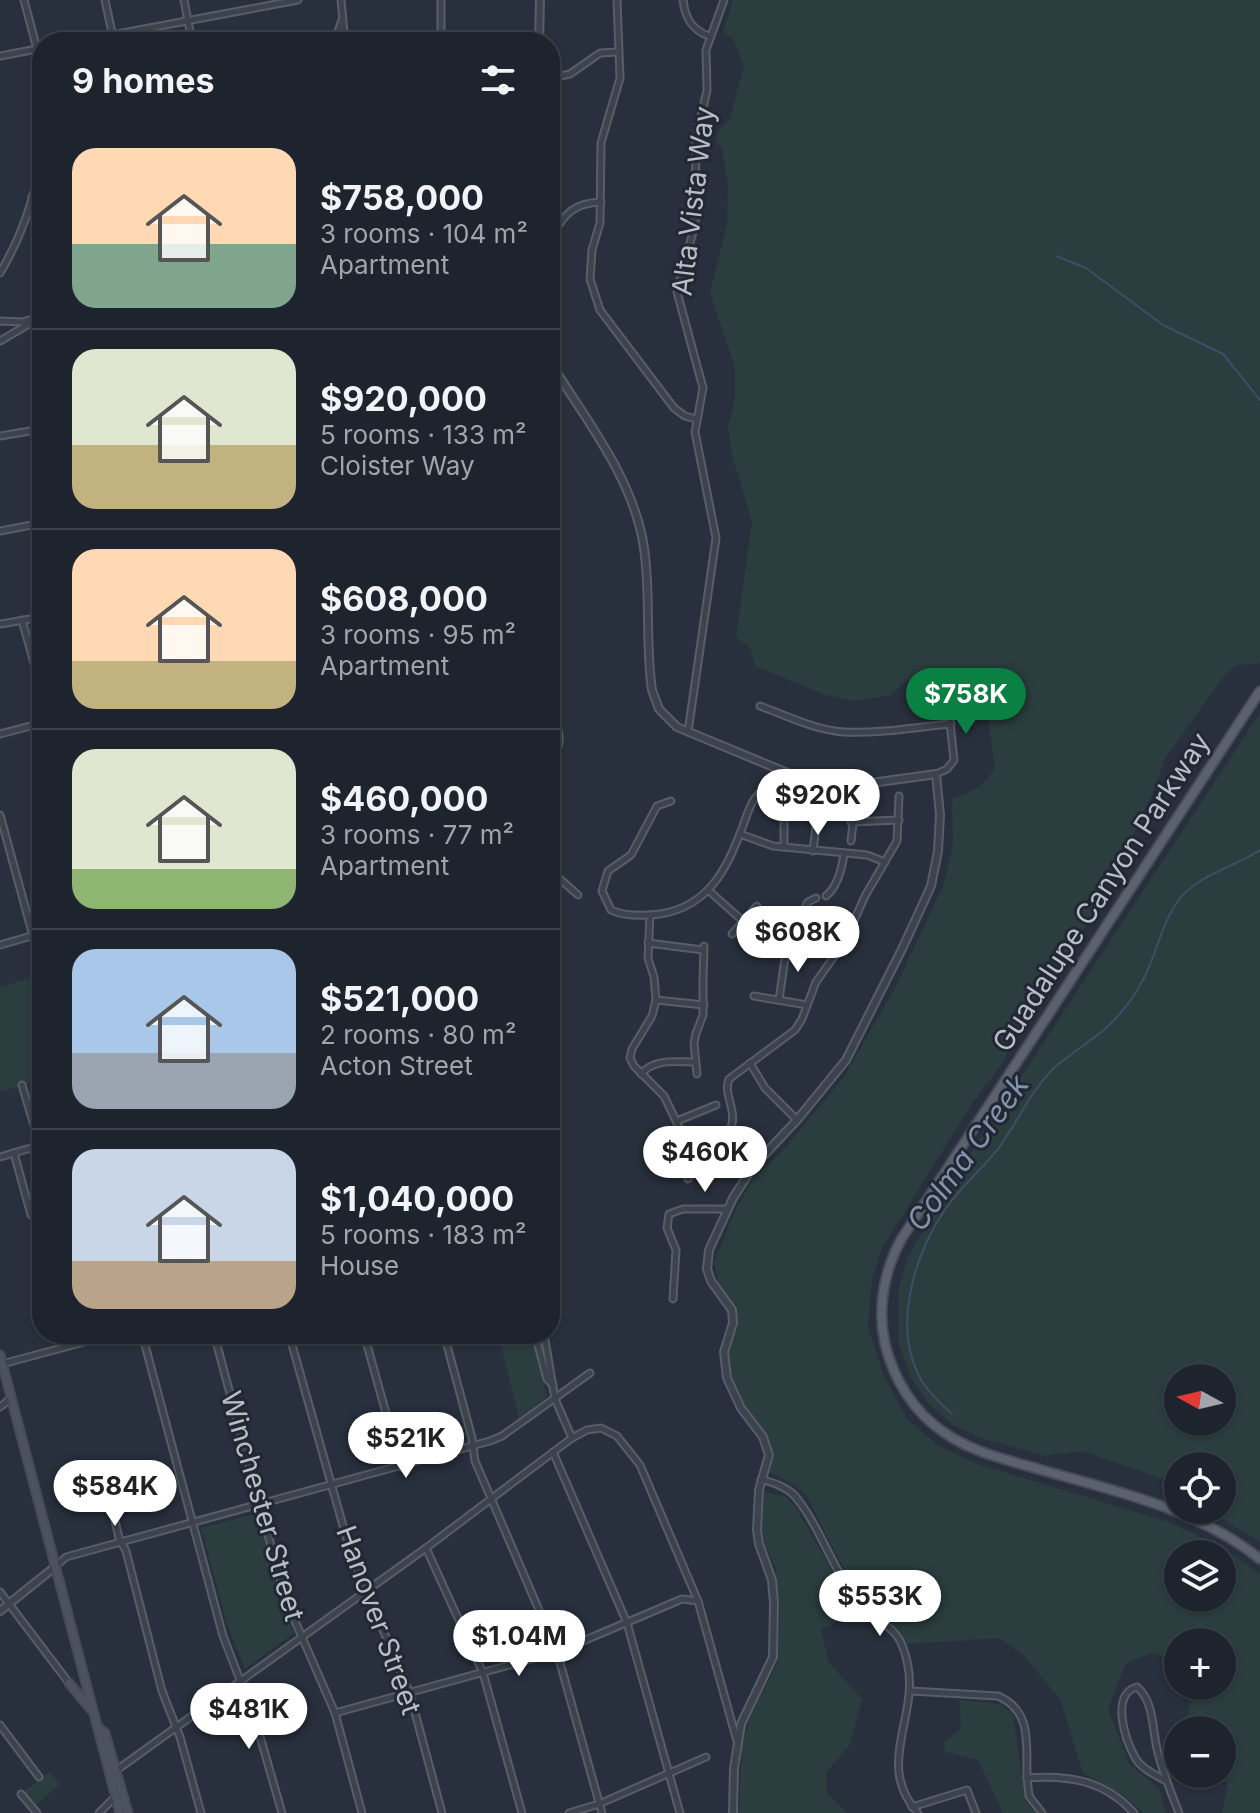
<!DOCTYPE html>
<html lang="en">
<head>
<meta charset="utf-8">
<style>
	:root { --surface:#1e242e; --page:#2b303a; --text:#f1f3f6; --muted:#a1a4aa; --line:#3c414a; --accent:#0b8043 }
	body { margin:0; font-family:Inter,sans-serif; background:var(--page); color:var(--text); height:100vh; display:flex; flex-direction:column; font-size:30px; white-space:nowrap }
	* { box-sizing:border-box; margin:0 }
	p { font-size:26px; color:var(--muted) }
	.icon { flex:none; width:44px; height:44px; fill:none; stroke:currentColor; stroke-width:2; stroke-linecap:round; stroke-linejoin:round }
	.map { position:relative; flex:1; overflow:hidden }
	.details { position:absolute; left:32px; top:32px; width:528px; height:1312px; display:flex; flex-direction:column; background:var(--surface); border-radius:32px; box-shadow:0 2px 6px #0004,0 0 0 2px var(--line) }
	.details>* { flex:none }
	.needle { width:52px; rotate:278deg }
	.controls { position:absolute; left:1164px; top:1364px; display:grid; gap:16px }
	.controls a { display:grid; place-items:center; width:72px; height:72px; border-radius:50%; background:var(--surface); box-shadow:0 2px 6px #0004,0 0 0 2px var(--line); font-size:40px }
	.price { position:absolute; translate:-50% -68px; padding:0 18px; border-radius:28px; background:#fff; color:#222; font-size:26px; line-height:52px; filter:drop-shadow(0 2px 4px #0008) }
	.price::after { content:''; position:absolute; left:50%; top:48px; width:24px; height:18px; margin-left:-12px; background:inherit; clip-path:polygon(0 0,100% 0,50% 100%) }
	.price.active { background:var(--accent); color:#fff }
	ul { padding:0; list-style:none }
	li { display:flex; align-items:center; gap:24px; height:200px; padding:0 40px }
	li+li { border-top:2px solid var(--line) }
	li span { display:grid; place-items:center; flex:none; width:224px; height:160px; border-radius:24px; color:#555 }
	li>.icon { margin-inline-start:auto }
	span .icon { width:96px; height:96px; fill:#fffc; stroke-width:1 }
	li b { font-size:34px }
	h2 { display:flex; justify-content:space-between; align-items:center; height:96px; padding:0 40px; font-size:34px }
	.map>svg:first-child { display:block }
	.green { fill:#2b3d3f; fill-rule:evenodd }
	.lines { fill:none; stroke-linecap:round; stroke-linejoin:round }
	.stream { stroke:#404d64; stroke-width:2 }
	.minor-casing { stroke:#575e68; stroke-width:9 }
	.tertiary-casing { stroke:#575e68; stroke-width:10 }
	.secondary-casing { stroke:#454c57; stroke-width:11 }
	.primary-casing { stroke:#454c57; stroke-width:12 }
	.minor { stroke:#3c434e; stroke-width:5 }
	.tertiary { stroke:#3c434e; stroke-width:6 }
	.secondary { stroke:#4b5260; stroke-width:7 }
	.primary { stroke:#5a626d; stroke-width:8 }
	.labels { text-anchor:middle; stroke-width:6; stroke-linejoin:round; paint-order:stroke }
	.street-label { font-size:28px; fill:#b8bec8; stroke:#212833 }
	.water-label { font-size:30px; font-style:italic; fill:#8493ac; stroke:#212833 }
</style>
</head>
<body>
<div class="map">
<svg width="1260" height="1813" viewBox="0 0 1260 1813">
	<rect width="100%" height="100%" fill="#28303d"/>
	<g class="green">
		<path d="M733,0H1260V662L1258,664L1236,665L1224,676L1164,760L1156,785L1116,873L1051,986L1032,1000L1002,1064L973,1102L882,1248L872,1280L868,1326L883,1374L907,1419L939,1446L977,1464L1172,1523L1226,1550L1260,1574V1813H1222L1228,1783L1204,1774H1222V1730H1188L1186,1720L1196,1686H1222V1642H1178V1661L1152,1653L1126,1663L1108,1709L1129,1764L1160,1789L1165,1813H1144L1123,1795L1083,1773L1060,1699L1022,1654L999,1638L907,1644L900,1630L874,1610L854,1589L807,1496L793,1484L769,1472L772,1446L744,1402L730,1373L728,1354L737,1326L736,1308L719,1284L714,1262L737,1207L756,1175L785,1148L844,1077L895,988L944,884L953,843L952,799C971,794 984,785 995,768L981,670L906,681L891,695L853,701L823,694L755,666L750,648L736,637L752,522L732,456L728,426L735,399V367L710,293L727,225L728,186L722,148L716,142L717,132L729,120L744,68L733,39L723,32ZM1178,1554H1222V1598H1178Z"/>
		<path d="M1260,713V1542L1207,1510H1222V1466H1178V1490L1163,1479L1082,1451L1045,1456L978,1437L953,1425L926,1401L911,1377L898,1342V1291L908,1257L946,1191ZM1178,1378H1222V1422H1178Z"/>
		<path d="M34,977L42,1006V1080L0,1092V987Z"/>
		<path d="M532,1339L547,1397L519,1418L501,1346Z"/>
		<path d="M764,1492L785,1496L797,1509L846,1596L859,1612L821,1629L829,1663L862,1699L850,1745L826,1772L827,1793L848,1813H739L742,1745L751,1716L778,1662L780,1608L776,1568L765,1546L762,1527Z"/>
		<path d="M258,1513L279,1601L294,1633L245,1669L227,1624L201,1528Z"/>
		<path d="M959,1700L1000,1704L1013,1714L1025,1800L1035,1813H1003L978,1760L945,1752L944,1742L961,1729Z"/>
		<path d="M49,1772L60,1784L33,1808L21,1794Z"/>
	</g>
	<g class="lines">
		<g class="stream">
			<path d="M1056,256L1086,268L1163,325L1223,354L1260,400"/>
			<path d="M952,1414C942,1405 931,1395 923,1383C891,1331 913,1258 944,1211C960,1187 983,1169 1000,1146C1018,1121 1029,1094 1051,1071C1069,1053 1094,1041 1112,1022C1125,1009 1136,994 1144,978C1158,951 1162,919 1182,896C1204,873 1234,867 1260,850"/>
		</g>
		<defs>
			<g id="minor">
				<path d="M24,0L37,49L42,82"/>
				<path d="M105,0L114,42"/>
				<path d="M184,0L192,42"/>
				<path d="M341,0L345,42"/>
				<path d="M441,0V42"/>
				<path d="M617,0L620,78L601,143L600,223L592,250L590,279L600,310L674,408L685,416L696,419"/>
				<path d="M683,0C685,18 692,30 709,36"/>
				<path d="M75,42L298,0"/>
				<path d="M334,42L342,20"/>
				<path d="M0,56L42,48"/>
				<path d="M550,78L570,74L600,53L618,52"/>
				<path d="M32,197L42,198"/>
				<path d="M550,237C565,215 572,203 601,202"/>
				<path d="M0,273C22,236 36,194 42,151"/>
				<path d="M0,321L23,322L42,316"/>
				<path d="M0,341L34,321"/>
				<path d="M0,436L42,429"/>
				<path d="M0,531L42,523"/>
				<path d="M22,620L42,692"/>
				<path d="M0,624L42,617"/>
				<path d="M760,706C787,716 815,730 844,732C879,734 916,727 951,724"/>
				<path d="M550,713C562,730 562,747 550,763"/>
				<path d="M688,732L716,538L695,432L703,388L677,292L695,224L696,139L707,90L706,50L724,0"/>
				<path d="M0,734L42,723"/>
				<path d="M936,774L947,769L954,760L947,694L939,686"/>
				<path d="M671,801L657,806L631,855L608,871L602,891L611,910C626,917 644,916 660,914C711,906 728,866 744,823C749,809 753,795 767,788L781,794L784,801V847"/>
				<path d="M0,815L42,969"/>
				<path d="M851,822L899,820"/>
				<path d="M740,834L773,846L867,855L885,862"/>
				<path d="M851,841L855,806"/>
				<path d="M813,851L821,784"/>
				<path d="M550,870L578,895"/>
				<path d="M708,890L743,921"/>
				<path d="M826,896C837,887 842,868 844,854"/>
				<path d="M650,915L648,958L654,977L656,1000L652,1016L632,1049L630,1058L634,1066L664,1096L690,1150L704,1155"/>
				<path d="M799,918L845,941"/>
				<path d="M732,934L757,906"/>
				<path d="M787,941L808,902L816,898"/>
				<path d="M648,943L703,950"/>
				<path d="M0,945L42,933"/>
				<path d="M703,980L704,946"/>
				<path d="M754,996L807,1005"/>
				<path d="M656,1000L704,1005"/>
				<path d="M779,1000L787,944"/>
				<path d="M697,1031L703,1015V982"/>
				<path d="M696,1033L694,1043L697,1074"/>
				<path d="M750,1063L765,1088L797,1120"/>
				<path d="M641,1074C655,1058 676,1062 695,1062"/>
				<path d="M22,1085L40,1146"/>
				<path d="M677,1121L716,1105"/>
				<path d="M14,1153L31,1215L40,1223L42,1229"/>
				<path d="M0,1157L41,1145"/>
				<path d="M688,1179C696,1157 728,1140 732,1124C736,1108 723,1094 729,1079L795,1030L802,1019L816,982L845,941L865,896L897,841L899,796"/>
				<path d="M673,1299L676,1250L667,1228L669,1214L683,1209H727"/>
				<path d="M142,1334L223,1636L255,1719L282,1813"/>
				<path d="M214,1334L285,1598L335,1713L362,1813"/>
				<path d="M289,1334L351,1554L410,1694L442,1813"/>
				<path d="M364,1334L401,1467"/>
				<path d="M444,1334L472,1438L475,1461L557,1652L602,1813"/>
				<path d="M535,1334L547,1379L553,1385"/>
				<path d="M544,1334L555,1399L572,1438"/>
				<path d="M2,1364L114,1334"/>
				<path d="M0,1407L11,1398"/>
				<path d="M553,1452L627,1623L680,1813"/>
				<path d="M761,1479C773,1483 785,1486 794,1495C821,1526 835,1578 862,1605C887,1631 900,1624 908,1666C918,1718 875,1766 918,1813"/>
				<path d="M106,1483L119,1538L126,1551L162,1691L180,1737L201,1813"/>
				<path d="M426,1548L483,1673L522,1813"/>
				<path d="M56,1566L66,1557L490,1441L502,1436L590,1373"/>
				<path d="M0,1592L69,1683"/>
				<path d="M911,1691L998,1696C1033,1711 1026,1745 1027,1778C1069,1775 1104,1780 1134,1813"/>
				<path d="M335,1713L557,1652L682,1599L698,1601"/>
				<path d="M0,1725L39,1777"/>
				<path d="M114,1772L426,1548L572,1438L587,1430L601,1428L617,1436L640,1465L698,1601L737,1741"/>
				<path d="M1027,1778L1029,1796L1042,1813"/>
				<path d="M1166,1781C1156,1775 1142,1769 1136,1759C1125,1740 1110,1694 1137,1687C1155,1702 1152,1732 1158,1753C1163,1773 1171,1793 1179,1813"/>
				<path d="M21,1794L37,1813"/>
				<path d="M912,1807L967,1790L976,1813"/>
				<path d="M99,1813L115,1797"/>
				<path d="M569,1813L599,1804L706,1757"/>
			</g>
			<g id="tertiary">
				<path d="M539,42L540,0"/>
				<path d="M550,362C586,420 634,479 644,548C651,595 645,643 652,690L659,709L677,727L795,776L843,787L936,774L940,815L938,851L931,886L903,947L846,1060L797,1120L753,1167L733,1198L709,1250L707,1269L711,1281L732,1310L733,1323L724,1352L727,1378L741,1408L763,1437L769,1455L759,1490L757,1530L759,1544L772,1580L774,1603L773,1657L741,1724L734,1768L733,1813"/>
				<path d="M0,1611L56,1566"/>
			</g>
			<g id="secondary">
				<path d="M0,1355L120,1813"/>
				<path d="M69,1683L93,1712"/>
				<path d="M100,1729L105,1733L128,1813"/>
			</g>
			<path id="primary" d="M1260,691L902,1238C884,1270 877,1308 885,1344C894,1380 914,1413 945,1433C972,1452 1004,1459 1035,1468C1113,1491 1195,1507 1260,1559"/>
		</defs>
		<use href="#minor" class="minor-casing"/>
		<use href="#tertiary" class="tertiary-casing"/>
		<use href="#secondary" class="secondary-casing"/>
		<use href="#primary" class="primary-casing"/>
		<use href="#minor" class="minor"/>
		<use href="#tertiary" class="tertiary"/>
		<use href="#secondary" class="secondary"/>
		<use href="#primary" class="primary"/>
	</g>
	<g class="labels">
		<g class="street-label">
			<text transform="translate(693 201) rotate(-83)" y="10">Alta Vista Way</text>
			<text transform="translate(1101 892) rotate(-57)" y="10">Guadalupe Canyon Parkway</text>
			<text transform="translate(263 1506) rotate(74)" y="10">Winchester Street</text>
			<text transform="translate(379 1620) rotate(70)" y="10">Hanover Street</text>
		</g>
		<g class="water-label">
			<text transform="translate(968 1153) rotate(-54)" y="10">Colma Creek</text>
		</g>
	</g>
</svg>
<div class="controls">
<a><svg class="needle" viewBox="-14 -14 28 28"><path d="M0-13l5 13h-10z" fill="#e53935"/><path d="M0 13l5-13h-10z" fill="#a1a4aa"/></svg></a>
<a><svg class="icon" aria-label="locate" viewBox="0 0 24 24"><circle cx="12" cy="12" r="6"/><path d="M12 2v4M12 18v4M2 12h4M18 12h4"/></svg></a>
<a><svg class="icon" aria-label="layers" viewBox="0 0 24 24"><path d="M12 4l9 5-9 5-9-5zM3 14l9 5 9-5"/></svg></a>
<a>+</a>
<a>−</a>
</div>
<b class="price active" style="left:966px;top:736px">$758K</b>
<b class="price" style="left:818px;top:837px">$920K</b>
<b class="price" style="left:798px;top:974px">$608K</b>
<b class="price" style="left:705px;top:1194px">$460K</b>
<b class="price" style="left:406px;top:1480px">$521K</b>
<b class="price" style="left:115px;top:1528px">$584K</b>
<b class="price" style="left:880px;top:1638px">$553K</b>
<b class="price" style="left:519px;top:1678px">$1.04M</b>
<b class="price" style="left:249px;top:1751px">$481K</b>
<section class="details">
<h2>9 homes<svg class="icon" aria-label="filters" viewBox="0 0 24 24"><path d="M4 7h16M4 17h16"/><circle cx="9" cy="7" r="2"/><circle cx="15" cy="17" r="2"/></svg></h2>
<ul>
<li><span style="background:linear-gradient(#ffd9b3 60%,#7fa58c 0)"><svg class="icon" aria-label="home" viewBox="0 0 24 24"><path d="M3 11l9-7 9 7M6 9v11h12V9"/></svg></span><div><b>$758,000</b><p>3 rooms · 104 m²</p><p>Apartment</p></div></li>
<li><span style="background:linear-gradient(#dfe7d0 60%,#c2b280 0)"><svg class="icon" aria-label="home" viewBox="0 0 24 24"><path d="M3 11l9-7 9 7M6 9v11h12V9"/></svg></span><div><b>$920,000</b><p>5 rooms · 133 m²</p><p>Cloister Way</p></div></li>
<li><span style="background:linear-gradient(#ffd9b3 70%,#c2b280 0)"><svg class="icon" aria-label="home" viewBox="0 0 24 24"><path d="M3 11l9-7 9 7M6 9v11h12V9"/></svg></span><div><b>$608,000</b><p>3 rooms · 95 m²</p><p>Apartment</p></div></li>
<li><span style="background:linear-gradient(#dfe7d0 75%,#8fb573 0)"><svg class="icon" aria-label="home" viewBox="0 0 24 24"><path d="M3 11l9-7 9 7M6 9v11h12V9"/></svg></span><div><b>$460,000</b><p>3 rooms · 77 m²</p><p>Apartment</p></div></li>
<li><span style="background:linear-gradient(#a9c7e8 65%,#9aa5b1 0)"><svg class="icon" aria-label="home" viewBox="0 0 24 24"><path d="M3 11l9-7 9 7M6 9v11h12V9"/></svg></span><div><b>$521,000</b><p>2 rooms · 80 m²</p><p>Acton Street</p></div></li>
<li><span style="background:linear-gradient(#c9d6e8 70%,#b9a48a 0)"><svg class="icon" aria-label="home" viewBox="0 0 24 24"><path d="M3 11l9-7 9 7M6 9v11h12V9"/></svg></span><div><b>$1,040,000</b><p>5 rooms · 183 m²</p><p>House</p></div></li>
</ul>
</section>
</div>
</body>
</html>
